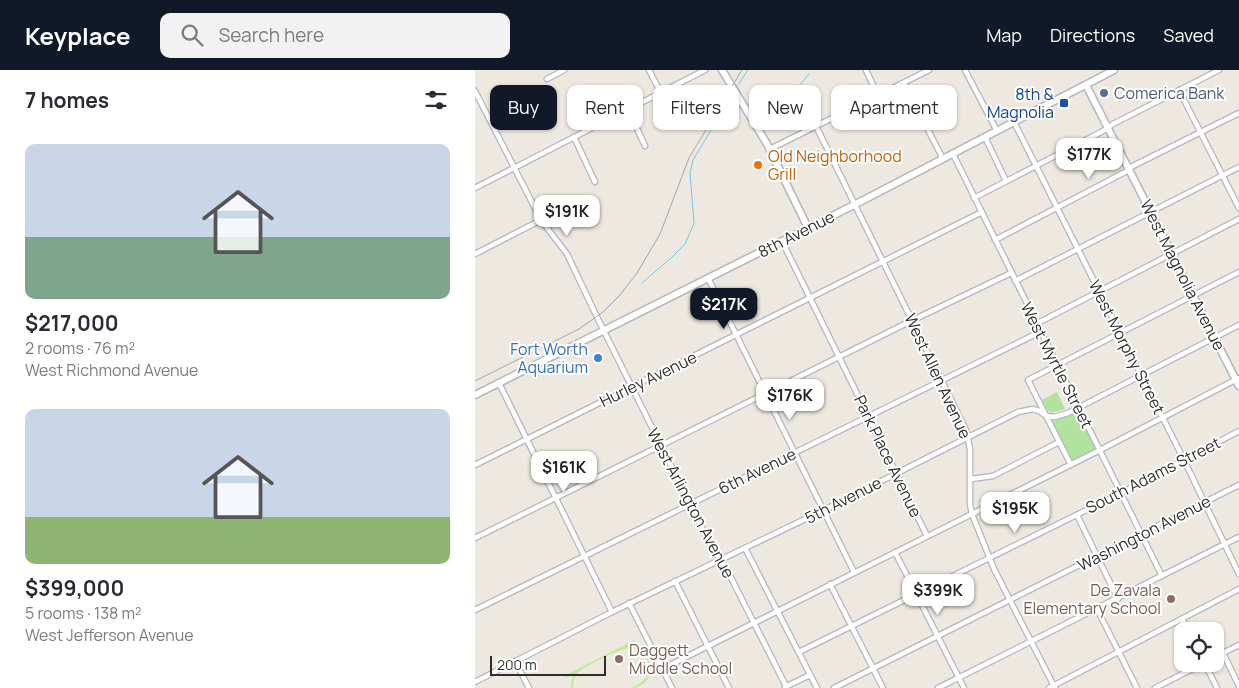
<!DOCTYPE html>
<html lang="en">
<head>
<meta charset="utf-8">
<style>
	:root { --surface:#fff; --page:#f2f2f3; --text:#2b2b33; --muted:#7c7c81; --accent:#111827 }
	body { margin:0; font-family:Manrope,sans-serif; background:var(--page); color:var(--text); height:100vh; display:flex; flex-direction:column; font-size:19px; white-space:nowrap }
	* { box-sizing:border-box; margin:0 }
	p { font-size:16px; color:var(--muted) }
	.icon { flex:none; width:28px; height:28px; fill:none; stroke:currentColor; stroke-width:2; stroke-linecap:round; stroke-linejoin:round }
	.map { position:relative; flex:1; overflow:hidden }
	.side { display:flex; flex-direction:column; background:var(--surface); width:475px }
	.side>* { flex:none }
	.guide { position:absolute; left:15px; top:15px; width:475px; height:45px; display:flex; gap:10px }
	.buttons { position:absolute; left:699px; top:552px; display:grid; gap:10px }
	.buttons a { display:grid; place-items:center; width:50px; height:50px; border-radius:10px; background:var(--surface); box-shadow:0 1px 4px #0004; font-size:25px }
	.scale { position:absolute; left:15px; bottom:12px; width:116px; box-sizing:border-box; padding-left:5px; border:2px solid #2d2d2d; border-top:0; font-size:14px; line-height:18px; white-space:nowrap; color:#2d2d2d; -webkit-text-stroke:4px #fff; paint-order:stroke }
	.price { position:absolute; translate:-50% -42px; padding:0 11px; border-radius:10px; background:#fff; color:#222; font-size:16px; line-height:32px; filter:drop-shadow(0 1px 2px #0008) }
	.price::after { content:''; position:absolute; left:50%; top:30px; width:15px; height:11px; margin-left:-8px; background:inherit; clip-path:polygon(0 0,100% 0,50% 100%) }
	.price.on { background:var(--accent); color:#fff }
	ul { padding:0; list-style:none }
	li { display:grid; align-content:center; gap:10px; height:265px; padding:0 25px }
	li span { display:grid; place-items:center; height:155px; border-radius:10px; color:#555 }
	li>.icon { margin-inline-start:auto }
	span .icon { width:90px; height:90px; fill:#fffc; stroke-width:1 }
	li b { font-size:21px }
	h2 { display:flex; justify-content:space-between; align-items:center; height:60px; padding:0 25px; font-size:21px }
	.pill { padding:0 18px; border-radius:10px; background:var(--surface); box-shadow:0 1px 4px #0004; font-size:18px; line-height:45px }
	.pill.on { background:var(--accent); color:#fff }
	header { display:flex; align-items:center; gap:30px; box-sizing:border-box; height:70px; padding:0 25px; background:var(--accent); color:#fff }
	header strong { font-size:24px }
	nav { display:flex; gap:28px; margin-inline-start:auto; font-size:18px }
	.search { width:350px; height:45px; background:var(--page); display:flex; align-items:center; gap:12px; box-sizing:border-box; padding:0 18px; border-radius:10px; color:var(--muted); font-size:19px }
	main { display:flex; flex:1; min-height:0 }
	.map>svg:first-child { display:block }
	.green { fill:#b1e39e }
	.pitch { fill:#c3ea9a }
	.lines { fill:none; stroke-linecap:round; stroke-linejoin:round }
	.stream { stroke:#76c5ed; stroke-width:1 }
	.street-casing { stroke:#b3b5c0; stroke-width:7 }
	.secondary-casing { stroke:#b3b5c0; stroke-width:9 }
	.street { stroke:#fff; stroke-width:4.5 }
	.secondary { stroke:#fff; stroke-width:6 }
	.rail { stroke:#a2a4b6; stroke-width:1 }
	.service-dot { fill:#5c6f8a; stroke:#fff; stroke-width:2 }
	.transit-dot { fill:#1a4fb4; stroke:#fff; stroke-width:2 }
	.food-dot { fill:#e8710a; stroke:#fff; stroke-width:2 }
	.shop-dot { fill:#3f7fe0; stroke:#fff; stroke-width:2 }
	.education-dot { fill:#8d6e63; stroke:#fff; stroke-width:2 }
	.labels { text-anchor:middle; stroke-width:4; stroke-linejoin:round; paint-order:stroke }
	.service-label { font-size:16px; fill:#4e5e75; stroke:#fff; text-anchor:start }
	.transit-label { font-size:16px; fill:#164399; stroke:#fff; text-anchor:end }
	.food-label { font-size:16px; fill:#c56008; stroke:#fff; text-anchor:start }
	.street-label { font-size:16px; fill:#2d2d2d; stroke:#fff }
	.shop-label { font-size:16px; fill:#366cbe; stroke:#fff; text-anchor:end }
	.education-label { font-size:16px; fill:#785e54; stroke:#fff; text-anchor:end }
</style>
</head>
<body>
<header>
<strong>Keyplace</strong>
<div class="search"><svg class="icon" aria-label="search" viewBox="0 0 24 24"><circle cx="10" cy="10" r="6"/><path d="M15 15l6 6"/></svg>Search here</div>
<nav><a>Map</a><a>Directions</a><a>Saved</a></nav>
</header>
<main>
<section class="side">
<h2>7 homes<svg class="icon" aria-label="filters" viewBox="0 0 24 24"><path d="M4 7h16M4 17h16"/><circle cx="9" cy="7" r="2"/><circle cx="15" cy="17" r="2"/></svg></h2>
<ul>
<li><span style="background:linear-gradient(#c9d6e8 60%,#7fa58c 0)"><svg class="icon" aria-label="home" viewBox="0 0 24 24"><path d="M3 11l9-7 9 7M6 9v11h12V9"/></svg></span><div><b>$217,000</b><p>2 rooms · 76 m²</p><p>West Richmond Avenue</p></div></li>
<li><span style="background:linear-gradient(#c9d6e8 70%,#8fb573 0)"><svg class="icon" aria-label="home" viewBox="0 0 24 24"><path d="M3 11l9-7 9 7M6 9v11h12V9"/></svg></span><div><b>$399,000</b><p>5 rooms · 138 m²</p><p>West Jefferson Avenue</p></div></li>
</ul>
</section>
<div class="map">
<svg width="764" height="618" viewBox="0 0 764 618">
	<rect width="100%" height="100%" fill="#eee9e0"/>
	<g class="green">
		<path d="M582,322L590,339L576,343L571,338L567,330Z"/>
		<path d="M602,340L622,378L597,390L577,352Z"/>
	</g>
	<path class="pitch" d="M159,570L161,573L155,576C182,580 182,618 156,618C162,615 168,612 172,606C178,594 169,578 155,578C146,578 109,596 103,603C99,608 98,612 98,618H96V612L99,604L90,608L89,606Z"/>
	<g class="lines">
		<g class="stream">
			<path d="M263,15L273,0"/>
			<path d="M294,56L305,38L334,4"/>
			<path d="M167,213L196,188L210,174L219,153L215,103L218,90L256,27"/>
		</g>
		<defs>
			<g id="street">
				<path d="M174,0L186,23"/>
				<path d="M391,0L403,26"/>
				<path d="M490,0L522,61"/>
				<path d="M72,9L89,0"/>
				<path d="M429,13L468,89"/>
				<path d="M704,20L764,138"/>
				<path d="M0,21L66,150L92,184L122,247L240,484L246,488L312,618"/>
				<path d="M153,39L170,76"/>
				<path d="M539,52L709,390L764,504"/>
				<path d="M341,56L491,360L495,379V434L497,444L519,499L580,618"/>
				<path d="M99,67L120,112"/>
				<path d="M510,67L531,111"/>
				<path d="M295,79L454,0"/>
				<path d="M478,84L687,506"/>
				<path d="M0,118L230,0"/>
				<path d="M499,128L628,61L638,54L744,0"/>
				<path d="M520,170L654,100L656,97L764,43"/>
				<path d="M307,171L452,466"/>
				<path d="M0,184L66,150"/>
				<path d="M233,208L379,502"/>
				<path d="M540,211L764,97"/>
				<path d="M561,254L764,149"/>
				<path d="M24,313L137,542"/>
				<path d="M0,395L507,142"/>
				<path d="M596,395L553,310L764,202"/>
				<path d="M496,409L518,406L584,372"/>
				<path d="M602,445L643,529"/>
				<path d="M0,468L438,250L536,203"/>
				<path d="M270,478L342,618"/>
				<path d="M420,482L489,618"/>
				<path d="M200,511L254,618"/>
				<path d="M355,514L408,618"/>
				<path d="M154,533L197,618"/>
				<path d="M622,539L662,618"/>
				<path d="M0,540L565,262"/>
				<path d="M707,549L714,561"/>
				<path d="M324,582L646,423L764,361"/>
				<path d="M748,583L764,616"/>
				<path d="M740,587L764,575"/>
				<path d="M40,591L54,618"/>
				<path d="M730,594L742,618"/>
				<path d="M187,599L625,380L764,308"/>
				<path d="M0,612L137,542L349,440L543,342L558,339L564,341L571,346L579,347L593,343L764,255"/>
				<path d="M310,617L335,605"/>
				<path d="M359,618L764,415"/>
				<path d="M463,618L764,467"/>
				<path d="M574,618L764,519"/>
				<path d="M680,618L727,594"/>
			</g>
			<g id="secondary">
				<path d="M247,0L292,74L333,158"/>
				<path d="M611,15L764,316"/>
				<path d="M0,325L375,137L639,0"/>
			</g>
		</defs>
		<use href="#street" class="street-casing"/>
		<use href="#secondary" class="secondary-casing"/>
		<use href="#street" class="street"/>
		<use href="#secondary" class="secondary"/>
		<path class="rail" d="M0,311L104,259L128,242L145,225L162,203L185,164L214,88L267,0"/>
	</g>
	<circle class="service-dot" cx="629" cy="23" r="5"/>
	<rect class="transit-dot" x="584" y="28" width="10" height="10" rx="2.5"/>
	<circle class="food-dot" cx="283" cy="95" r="5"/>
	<circle class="shop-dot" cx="123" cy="288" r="5"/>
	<g class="education-dot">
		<circle cx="696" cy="529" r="5"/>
		<circle cx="144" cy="589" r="5"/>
	</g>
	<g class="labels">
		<g class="service-label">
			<text x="639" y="29">Comerica Bank</text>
		</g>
		<g class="transit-label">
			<text x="579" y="30">8th &amp;<tspan x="579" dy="18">Magnolia</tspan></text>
		</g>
		<g class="food-label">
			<text x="293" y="92">Old Neighborhood<tspan x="293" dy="18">Grill</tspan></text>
		</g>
		<g class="street-label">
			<text transform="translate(321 164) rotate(-27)" y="6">8th Avenue</text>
			<text transform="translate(708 205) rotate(63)" y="6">West Magnolia Avenue</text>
			<text transform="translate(652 277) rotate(63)" y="6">West Morphy Street</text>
			<text transform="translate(582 295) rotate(63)" y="6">West Myrtle Street</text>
			<text transform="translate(463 306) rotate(65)" y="6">West Allen Avenue</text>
			<text transform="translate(173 309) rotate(-26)" y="6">Hurley Avenue</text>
			<text transform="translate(413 386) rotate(64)" y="6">Park Place Avenue</text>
			<text transform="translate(282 401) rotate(-26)" y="6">6th Avenue</text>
			<text transform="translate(678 405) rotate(-27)" y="6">South Adams Street</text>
			<text transform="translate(368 430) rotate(-27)" y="6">5th Avenue</text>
			<text transform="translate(216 433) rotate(62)" y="6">West Arlington Avenue</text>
			<text transform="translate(669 463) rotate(-27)" y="6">Washington Avenue</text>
		</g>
		<g class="shop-label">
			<text x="113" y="285">Fort Worth<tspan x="113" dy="18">Aquarium</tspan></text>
		</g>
		<g class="education-label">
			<text x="686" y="526">De Zavala<tspan x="686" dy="18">Elementary School</tspan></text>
			<text x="154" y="586" text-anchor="start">Daggett<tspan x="154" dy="18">Middle School</tspan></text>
		</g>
	</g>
</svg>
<div class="buttons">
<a><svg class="icon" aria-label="locate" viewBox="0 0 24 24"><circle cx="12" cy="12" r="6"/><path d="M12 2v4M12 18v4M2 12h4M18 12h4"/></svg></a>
</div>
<div class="scale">200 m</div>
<b class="price" style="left:614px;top:110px">$177K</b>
<b class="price" style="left:92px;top:167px">$191K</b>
<b class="price on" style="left:249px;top:260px">$217K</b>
<b class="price" style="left:315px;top:351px">$176K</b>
<b class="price" style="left:89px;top:423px">$161K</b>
<b class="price" style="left:540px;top:464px">$195K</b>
<b class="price" style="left:463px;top:546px">$399K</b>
<div class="guide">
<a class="pill on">Buy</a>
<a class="pill">Rent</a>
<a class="pill">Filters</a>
<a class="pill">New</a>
<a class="pill">Apartment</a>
</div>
</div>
</main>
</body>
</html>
